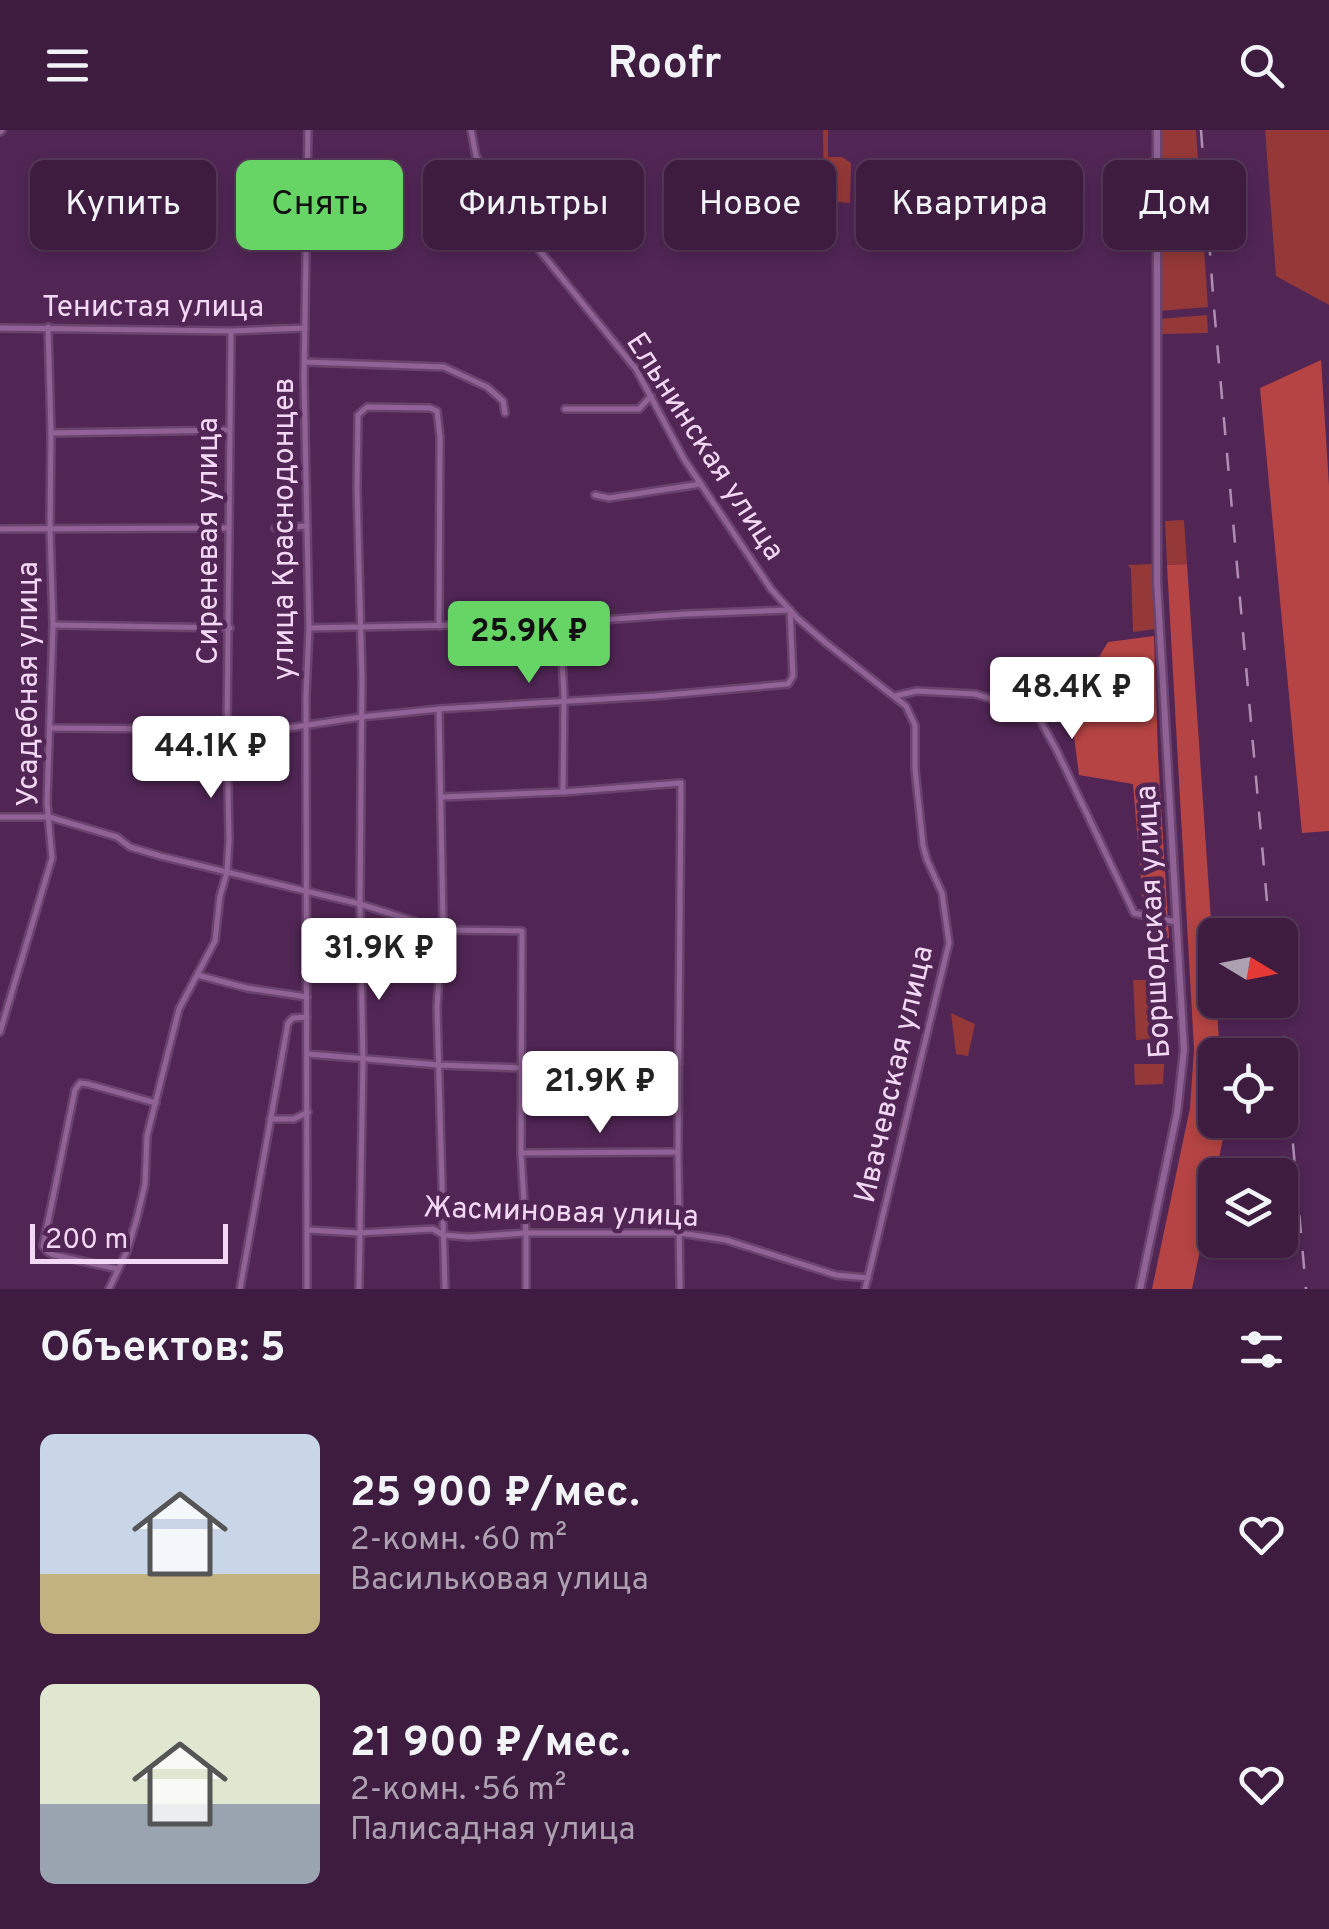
<!DOCTYPE html>
<html lang="ru">
<head>
<meta charset="utf-8">
<style>
	:root { --surface:#3d1c40; --page:#442547; --text:#f1f3f6; --muted:#ada1b1; --line:#563a59; --accent:#67d466 }
	body { margin:0; font-family:Overpass,sans-serif; background:var(--page); color:var(--text); height:100vh; display:flex; flex-direction:column; font-size:38px; white-space:nowrap }
	* { box-sizing:border-box; margin:0 }
	p { font-size:32px; color:var(--muted) }
	.icon { flex:none; width:55px; height:55px; fill:none; stroke:currentColor; stroke-width:2; stroke-linecap:round; stroke-linejoin:round }
	.map { position:relative; height:1159px; overflow:hidden }
	.sheet { display:flex; flex-direction:column; background:var(--surface); flex:1 }
	.sheet>* { flex:none }
	.hud { position:absolute; left:30px; top:30px; width:1270px; height:90px; display:flex; gap:20px }
	.needle { width:65px; rotate:100deg }
	.fabs { position:absolute; left:1198px; top:788px; display:grid; gap:20px }
	.fabs a { display:grid; place-items:center; width:100px; height:100px; border-radius:15px; background:var(--surface); box-shadow:0 5px 15px #0003,0 0 0 2px var(--line); font-size:50px }
	.scale { position:absolute; left:30px; bottom:25px; width:198px; box-sizing:border-box; padding-left:10px; border:5px solid #f2d8f4; border-top:0; font-size:28px; line-height:35px; white-space:nowrap; color:#f2d8f4; -webkit-text-stroke:8px #512655; paint-order:stroke }
	.price { position:absolute; translate:-50% -85px; padding:0 22px; border-radius:10px; background:#fff; color:#222; font-size:32px; line-height:65px; filter:drop-shadow(0 2px 5px #0008) }
	.price::after { content:''; position:absolute; left:50%; top:60px; width:30px; height:22px; margin-left:-15px; background:inherit; clip-path:polygon(0 0,100% 0,50% 100%) }
	.price.on { background:var(--accent); color:#111 }
	ul { padding:0; list-style:none }
	li { display:flex; align-items:center; gap:30px; height:250px; padding:0 40px }
	li span { display:grid; place-items:center; flex:none; width:280px; height:200px; border-radius:15px; color:#555 }
	li>.icon { margin-inline-start:auto }
	span .icon { width:120px; height:120px; fill:#fffc; stroke-width:1 }
	li b { font-size:42px }
	h2 { display:flex; justify-content:space-between; align-items:center; height:120px; padding:0 40px; font-size:42px }
	.chip { padding:0 35px; border-radius:15px; background:var(--surface); box-shadow:0 5px 15px #0003,0 0 0 2px var(--line); font-size:35px; line-height:90px }
	.chip.on { background:var(--accent); color:#111 }
	header { display:flex; justify-content:space-between; align-items:center; height:130px; padding:0 40px; background:var(--surface); font-size:45px; font-weight:600 }
	.map>svg:first-child { display:block }
	.green { fill:#953838 }
	.forest { fill:#b64444 }
	.lines { fill:none; stroke-linecap:round; stroke-linejoin:round }
	.minor-casing { stroke:#6a446e; stroke-width:10 }
	.tertiary-casing { stroke:#6a446e; stroke-width:11 }
	.minor { stroke:#906295; stroke-width:5 }
	.tertiary { stroke:#906295; stroke-width:6 }
	.rail { stroke:#af8eb2; stroke-width:2.5; stroke-dasharray:18 18; stroke-linecap:butt }
	.labels { text-anchor:middle; stroke-width:9; stroke-linejoin:round; paint-order:stroke }
	.street-label { font-size:30px; fill:#f2d8f4; stroke:#512655 }
</style>
</head>
<body>
<header><svg class="icon" aria-label="menu" viewBox="0 0 24 24"><path d="M4 6h16M4 12h16M4 18h16"/></svg>Roofr<svg class="icon" aria-label="search" viewBox="0 0 24 24"><circle cx="10" cy="10" r="6"/><path d="M15 15l6 6"/></svg></header>
<div class="map">
<svg width="1329" height="1159" viewBox="0 0 1329 1159">
	<rect width="100%" height="100%" fill="#512655"/>
	<g class="green">
		<path d="M823,0H828V27H842L851,33L850,73L824,71Z"/>
		<path d="M1160,0H1196L1208,177L1159,181Z"/>
		<path d="M1265,0H1329V175L1276,146Z"/>
		<path d="M1153,27L1154,104H1148V28Z"/>
		<path d="M1207,185L1208,203L1160,204L1159,189Z"/>
		<path d="M1184,390L1187,434L1167,435L1165,391Z"/>
		<path d="M1152,434L1155,499L1133,502L1131,439L1128,435Z"/>
		<path d="M1133,850H1148L1150,909L1136,910Z"/>
		<path d="M951,883L975,894L968,926L956,924Z"/>
		<path d="M1134,934H1164L1163,954L1135,955Z"/>
	</g>
	<g class="forest">
		<path d="M1321,230L1329,356V701L1302,703L1260,258Z"/>
		<path d="M1187,434L1220,925H1215V990H1225V999L1192,1159H1152L1190,978L1194,919L1167,435Z"/>
		<path d="M1154,506L1158,625L1169,808L1146,810L1133,654L1079,645L1070,575L1108,512Z"/>
	</g>
	<g class="lines">
		<defs>
			<g id="minor">
				<path d="M471,0L476,26L518,94L636,239L684,329L771,459L797,488L826,513L906,576L915,595V639L923,715L927,730L942,763L949,813L865,1159"/>
				<path d="M0,2L2,0"/>
				<path d="M0,198L231,201L305,198"/>
				<path d="M305,232L444,237L487,257L503,271L505,283"/>
				<path d="M565,279H639L651,266"/>
				<path d="M51,303L230,300"/>
				<path d="M595,365L609,368L701,354"/>
				<path d="M275,398L307,396"/>
				<path d="M0,399L229,398"/>
				<path d="M560,493L564,566L563,662"/>
				<path d="M53,495L230,498"/>
				<path d="M895,566L917,561L975,564L1022,578L1038,586L1057,621L1134,783L1176,792"/>
				<path d="M439,579L443,792L437,877L445,1159"/>
				<path d="M50,598L275,600L361,587L439,579L655,566L788,554L793,546L790,480L685,484L560,493L309,498"/>
				<path d="M441,667L563,662L681,653L678,1022L680,1159"/>
				<path d="M0,687H49L117,707L130,717L160,726L360,774L442,800L522,801L521,1023L526,1103V1159"/>
				<path d="M197,845L247,858L307,867"/>
				<path d="M0,902L52,728L47,673L53,495L50,400L51,303L48,197"/>
				<path d="M308,924L439,935L522,938L584,934H679"/>
				<path d="M270,989H294L308,982"/>
				<path d="M521,1023L678,1022"/>
				<path d="M309,1100L359,1103L433,1099L443,1105L469,1107L526,1103H680L726,1110L836,1145L868,1148"/>
				<path d="M118,1139L54,1125L48,1122L43,1116L75,960L80,953L88,954L156,973"/>
				<path d="M109,1159L127,1121L137,1088L145,1054L147,1006L179,879L215,811L220,766L227,742L229,710L227,602L231,201"/>
				<path d="M240,1159L288,893L293,888L307,887"/>
				<path d="M307,1159L306,566L309,498L304,247L308,0"/>
				<path d="M359,1159L363,930L360,774L362,548L357,358L358,285L367,277L430,278L437,281L440,307L439,496"/>
			</g>
			<path id="tertiary" d="M1140,1159L1177,983L1184,920L1157,451V0"/>
		</defs>
		<use href="#minor" class="minor-casing"/>
		<use href="#tertiary" class="tertiary-casing"/>
		<use href="#minor" class="minor"/>
		<use href="#tertiary" class="tertiary"/>
		<g class="rail">
			<path d="M1201,0L1214,178L1270,805"/>
			<path d="M1280,870L1306,1159"/>
		</g>
	</g>
	<g class="labels">
		<g class="street-label">
			<text x="153" y="186">Тенистая улица</text>
			<text transform="translate(706 316) rotate(57)" y="10">Ельнинская улица</text>
			<text transform="translate(283 399) rotate(-90)" y="10">улица Краснодонцев</text>
			<text transform="translate(207 411) rotate(-90)" y="10">Сиреневая улица</text>
			<text transform="translate(27 554) rotate(-90)" y="10">Усадебная улица</text>
			<text transform="translate(1152 792) rotate(-93)" y="10">Боршодская улица</text>
			<text transform="translate(893 944) rotate(-77)" y="10">Ивачевская улица</text>
			<text transform="translate(561 1081) rotate(2)" y="10">Жасминовая улица</text>
		</g>
	</g>
</svg>
<div class="fabs">
<a><svg class="needle" viewBox="-14 -14 28 28"><path d="M0-13l5 13h-10z" fill="#e53935"/><path d="M0 13l5-13h-10z" fill="#ada1b1"/></svg></a>
<a><svg class="icon" aria-label="locate" viewBox="0 0 24 24"><circle cx="12" cy="12" r="6"/><path d="M12 2v4M12 18v4M2 12h4M18 12h4"/></svg></a>
<a><svg class="icon" aria-label="layers" viewBox="0 0 24 24"><path d="M12 4l9 5-9 5-9-5zM3 14l9 5 9-5"/></svg></a>
</div>
<div class="scale">200 m</div>
<b class="price on" style="left:529px;top:556px">25.9K ₽</b>
<b class="price" style="left:1072px;top:612px">48.4K ₽</b>
<b class="price" style="left:211px;top:671px">44.1K ₽</b>
<b class="price" style="left:379px;top:873px">31.9K ₽</b>
<b class="price" style="left:600px;top:1006px">21.9K ₽</b>
<div class="hud">
<a class="chip">Купить</a>
<a class="chip on">Снять</a>
<a class="chip">Фильтры</a>
<a class="chip">Новое</a>
<a class="chip">Квартира</a>
<a class="chip">Дом</a>
</div>
</div>
<section class="sheet">
<h2>Объектов: 5<svg class="icon" aria-label="filters" viewBox="0 0 24 24"><path d="M4 7h16M4 17h16"/><circle cx="9" cy="7" r="2"/><circle cx="15" cy="17" r="2"/></svg></h2>
<ul>
<li><span style="background:linear-gradient(#c9d6e8 70%,#c2b280 0)"><svg class="icon" aria-label="home" viewBox="0 0 24 24"><path d="M3 11l9-7 9 7M6 9v11h12V9"/></svg></span><div><b>25 900 ₽/мес.</b><p>2-комн. · 60 m²</p><p>Васильковая улица</p></div><svg class="icon" aria-label="heart" viewBox="0 0 24 24"><path d="M12 20l-8-8c-3-5 5-10 8-4 3-6 11-1 8 4z"/></svg></li>
<li><span style="background:linear-gradient(#dfe7d0 60%,#9aa5b1 0)"><svg class="icon" aria-label="home" viewBox="0 0 24 24"><path d="M3 11l9-7 9 7M6 9v11h12V9"/></svg></span><div><b>21 900 ₽/мес.</b><p>2-комн. · 56 m²</p><p>Палисадная улица</p></div><svg class="icon" aria-label="heart" viewBox="0 0 24 24"><path d="M12 20l-8-8c-3-5 5-10 8-4 3-6 11-1 8 4z"/></svg></li>
</ul>
</section>
</body>
</html>
